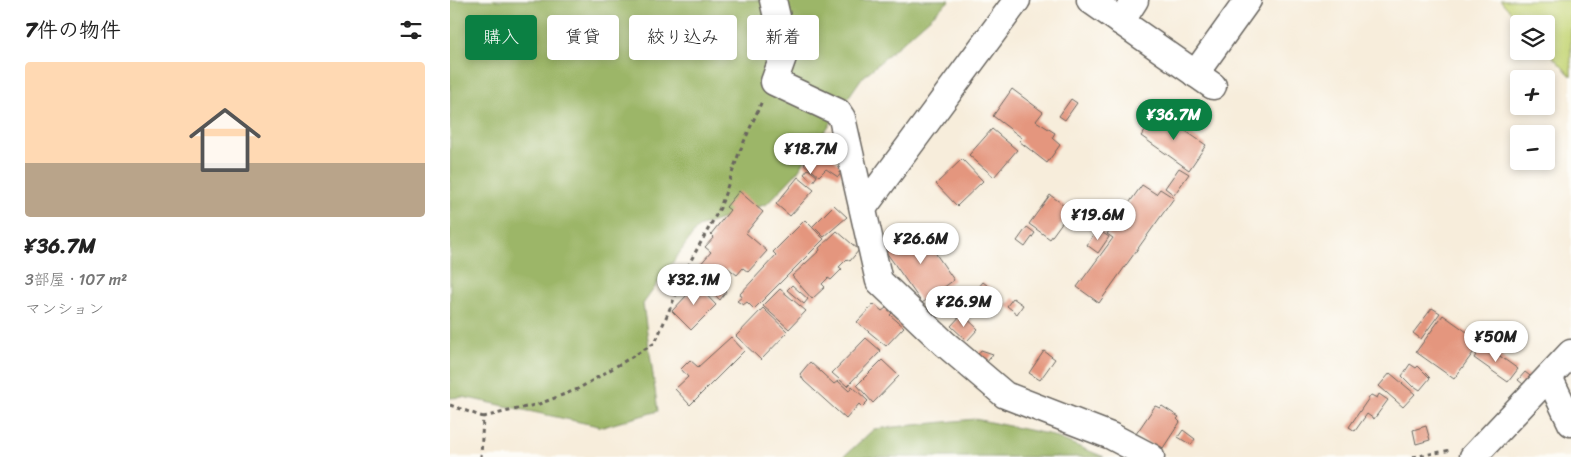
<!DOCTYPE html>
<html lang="ja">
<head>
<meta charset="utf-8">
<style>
	:root { --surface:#fff; --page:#f6f6f6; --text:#222; --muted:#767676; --accent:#0b8043 }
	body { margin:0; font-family:Sriracha,"Klee One",sans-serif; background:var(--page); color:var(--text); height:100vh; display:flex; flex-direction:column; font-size:19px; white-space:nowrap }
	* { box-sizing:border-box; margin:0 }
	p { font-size:16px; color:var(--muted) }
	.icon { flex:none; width:28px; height:28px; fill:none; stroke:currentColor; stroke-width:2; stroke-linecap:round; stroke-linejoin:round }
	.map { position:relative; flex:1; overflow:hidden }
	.panel { display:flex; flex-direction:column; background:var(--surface); width:450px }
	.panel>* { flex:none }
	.top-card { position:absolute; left:15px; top:15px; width:475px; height:45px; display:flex; gap:10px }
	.controls { position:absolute; left:1060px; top:15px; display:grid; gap:10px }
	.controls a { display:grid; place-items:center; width:45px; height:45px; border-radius:5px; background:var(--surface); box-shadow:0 2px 8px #0003; font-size:25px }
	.price { position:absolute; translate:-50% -42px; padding:0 11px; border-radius:18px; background:#fff; color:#222; font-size:16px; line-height:32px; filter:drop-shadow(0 1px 2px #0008) }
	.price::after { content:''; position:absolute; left:50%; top:30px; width:15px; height:11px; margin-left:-8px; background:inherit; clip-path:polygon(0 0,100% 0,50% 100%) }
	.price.current { background:var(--accent); color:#fff }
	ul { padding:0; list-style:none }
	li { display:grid; align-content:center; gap:10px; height:265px; padding:0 25px }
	li span { display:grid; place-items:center; height:155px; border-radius:5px; color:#555 }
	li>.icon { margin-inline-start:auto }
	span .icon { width:90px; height:90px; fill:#fffc; stroke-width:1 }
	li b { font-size:21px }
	h2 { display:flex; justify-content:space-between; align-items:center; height:60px; padding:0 25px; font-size:21px }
	.chip { padding:0 18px; border-radius:5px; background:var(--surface); box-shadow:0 2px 8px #0003; font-size:18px; line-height:45px }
	.chip.current { background:var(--accent); color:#fff }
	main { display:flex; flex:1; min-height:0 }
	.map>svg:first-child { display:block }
	.green { fill:#c5d577; stroke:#70784a }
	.forest { fill:#9cb668; stroke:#5c6942 }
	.building { fill:#e4967e }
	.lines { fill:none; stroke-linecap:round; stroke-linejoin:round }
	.minor-casing { stroke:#69655f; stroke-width:29 }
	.path { stroke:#69655f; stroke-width:3; stroke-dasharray:4 4; stroke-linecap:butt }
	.minor { stroke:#fff; stroke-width:26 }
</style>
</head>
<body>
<main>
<section class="panel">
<h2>7件の物件<svg class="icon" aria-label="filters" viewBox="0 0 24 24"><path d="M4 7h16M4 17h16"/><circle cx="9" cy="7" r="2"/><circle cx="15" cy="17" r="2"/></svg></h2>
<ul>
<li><span style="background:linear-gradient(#ffd9b3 65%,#b9a48a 0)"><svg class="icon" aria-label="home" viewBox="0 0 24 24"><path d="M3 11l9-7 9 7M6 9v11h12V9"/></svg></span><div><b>¥36.7M</b><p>3部屋 · 107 m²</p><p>マンション</p></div></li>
</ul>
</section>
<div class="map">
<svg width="1121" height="457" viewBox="0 0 1121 457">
	<rect width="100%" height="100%" fill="#fdfcf7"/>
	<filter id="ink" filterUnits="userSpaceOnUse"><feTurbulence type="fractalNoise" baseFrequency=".02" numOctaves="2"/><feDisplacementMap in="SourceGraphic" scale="10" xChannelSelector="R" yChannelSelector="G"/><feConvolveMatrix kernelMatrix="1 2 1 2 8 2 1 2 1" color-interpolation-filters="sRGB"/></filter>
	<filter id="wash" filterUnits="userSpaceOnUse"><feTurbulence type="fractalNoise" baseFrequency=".0096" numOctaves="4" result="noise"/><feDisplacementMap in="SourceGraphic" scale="20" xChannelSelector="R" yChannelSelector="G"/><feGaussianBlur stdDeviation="1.12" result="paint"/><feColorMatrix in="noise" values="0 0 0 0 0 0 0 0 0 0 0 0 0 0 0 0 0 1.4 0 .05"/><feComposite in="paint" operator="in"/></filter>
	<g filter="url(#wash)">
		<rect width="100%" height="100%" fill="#f7eddb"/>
		<path class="green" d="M1050,0H1121V76L1096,50V24H1072Z"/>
		<g class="forest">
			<path d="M0,0H500L411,79L345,175L317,204L248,227L193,304L208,411L153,427L13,397L0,398Z"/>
			<path d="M525,419L598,434L654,457H393L424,429Z"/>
		</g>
		<g id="blocks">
			<g class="building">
				<path d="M562,89L593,112L586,121L605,133L602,138L610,145L597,163L569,141L572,138L543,116Z"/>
				<path d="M621,99L627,103L615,120L609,116Z"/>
				<path d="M708,112L756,145L739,170L691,136Z"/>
				<path d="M542,129L567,150L544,177L519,155Z"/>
				<path d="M381,133L389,139L388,156L384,160L395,168L388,177L376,169L369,176L354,164Z"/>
				<path d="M512,159L533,181L507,206L486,184Z"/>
				<path d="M729,168L739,174L724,195L715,188Z"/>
				<path d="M358,169L367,176L363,182L354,174Z"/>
				<path d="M348,177L364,190L340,216L326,204Z"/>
				<path d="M692,185L706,194L710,189L724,198L649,303L627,287L663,238L657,234Z"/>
				<path d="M289,191L313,212L296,233L317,251L298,272L293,268L287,275L278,268L266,282L276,292L270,300L242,274L261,252L255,247L264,237L261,234L280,210L276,207Z"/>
				<path d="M600,195L621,210L600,239L579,224Z"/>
				<path d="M384,205L397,217L374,237L363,226Z"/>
				<path d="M355,220L374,239L304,309L297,302L293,305L287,301L292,297L290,294L326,255L323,252Z"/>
				<path d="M577,227L585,233L575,247L567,241Z"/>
				<path d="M647,229L659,237L648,253L637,245Z"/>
				<path d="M466,230L473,238L481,233L492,248L486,254L504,280L472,303L436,252Z"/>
				<path d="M387,231L409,250L400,261L397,259L389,267L392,269L381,280L378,278L372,284L375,287L362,299L342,276L370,250L369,248Z"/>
				<path d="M238,282L244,288L247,285L266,305L241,330L222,311L238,294L232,289Z"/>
				<path d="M533,282L542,289L537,295L528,288Z"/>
				<path d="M342,285L358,299L354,304L337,290Z"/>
				<path d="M330,289L356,311L339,329L313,306Z"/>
				<path d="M523,296L538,309L534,315L519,302Z"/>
				<path d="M563,298L573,305L567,314L557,306Z"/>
				<path d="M424,304L432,311L436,308L442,313L440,315L454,327L436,346L407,322Z"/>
				<path d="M313,308L338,332L311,360L286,336Z"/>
				<path d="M982,308L990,313L971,339L963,333Z"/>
				<path d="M512,314L528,329L517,341L501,326Z"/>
				<path d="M993,315L1031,342L1004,379L966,352Z"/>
				<path d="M281,337L294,351L240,405L225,389L238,377L231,369L240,360L248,367Z"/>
				<path d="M416,338L431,351L397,386L382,373Z"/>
				<path d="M1033,344L1068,369L1058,382L1024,358Z"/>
				<path d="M531,350L543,354L534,366L525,359Z"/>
				<path d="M594,351L605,359L590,380L579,373Z"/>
				<path d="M432,360L449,376L423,403L407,385Z"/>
				<path d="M360,362L384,384L388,381L399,391L402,386L418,401L412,407L409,404L396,419L354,381L350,374Z"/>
				<path d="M960,364L966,368L968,366L980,378L970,390L964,386L963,387L952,376Z"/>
				<path d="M1075,372L1084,379L1078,388L1068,380Z"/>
				<path d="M940,373L965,394L953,407L929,386Z"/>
				<path d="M929,394L938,400L924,419L917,414L905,431L899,427L921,395L927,398Z"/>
				<path d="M705,406L710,408L712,406L729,417L727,419L730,422L713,448L710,446L707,449L686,434Z"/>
				<path d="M976,426L980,440L966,444L963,430Z"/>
				<path d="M733,430L745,439L741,445L728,437Z"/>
			</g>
		</g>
	</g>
	<g filter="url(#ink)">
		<use href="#blocks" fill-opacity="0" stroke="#69655f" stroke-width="1"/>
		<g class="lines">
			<defs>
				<g id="minor">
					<path d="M323,0L333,43V57L324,82L388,112L392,118L429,281L494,343L555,395L661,436L701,457"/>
					<path d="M640,0L763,86"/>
					<path d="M671,22L685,0"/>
					<path d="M745,74L798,0"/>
					<path d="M414,207L567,0"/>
					<path d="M1099,377L1121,423"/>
					<path d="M1023,457L1121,353"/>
				</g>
			</defs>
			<use href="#minor" class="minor-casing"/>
			<g class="path">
				<path d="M0,405L33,417L31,457"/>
				<path d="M33,417L89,404L128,389L205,343L240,262L270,208L289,153L312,101"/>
				<path d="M963,457L1001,450"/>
			</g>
			<use href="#minor" class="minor"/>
		</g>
	</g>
</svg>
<div class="controls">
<a><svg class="icon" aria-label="layers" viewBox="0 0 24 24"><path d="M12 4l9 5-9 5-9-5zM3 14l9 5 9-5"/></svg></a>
<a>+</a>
<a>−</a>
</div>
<b class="price current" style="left:724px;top:141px">¥36.7M</b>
<b class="price" style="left:361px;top:175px">¥18.7M</b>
<b class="price" style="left:648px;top:241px">¥19.6M</b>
<b class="price" style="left:471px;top:265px">¥26.6M</b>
<b class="price" style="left:244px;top:306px">¥32.1M</b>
<b class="price" style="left:514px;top:328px">¥26.9M</b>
<b class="price" style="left:1046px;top:363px">¥50M</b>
<div class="top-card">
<a class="chip current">購入</a>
<a class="chip">賃貸</a>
<a class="chip">絞り込み</a>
<a class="chip">新着</a>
</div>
</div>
</main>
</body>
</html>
